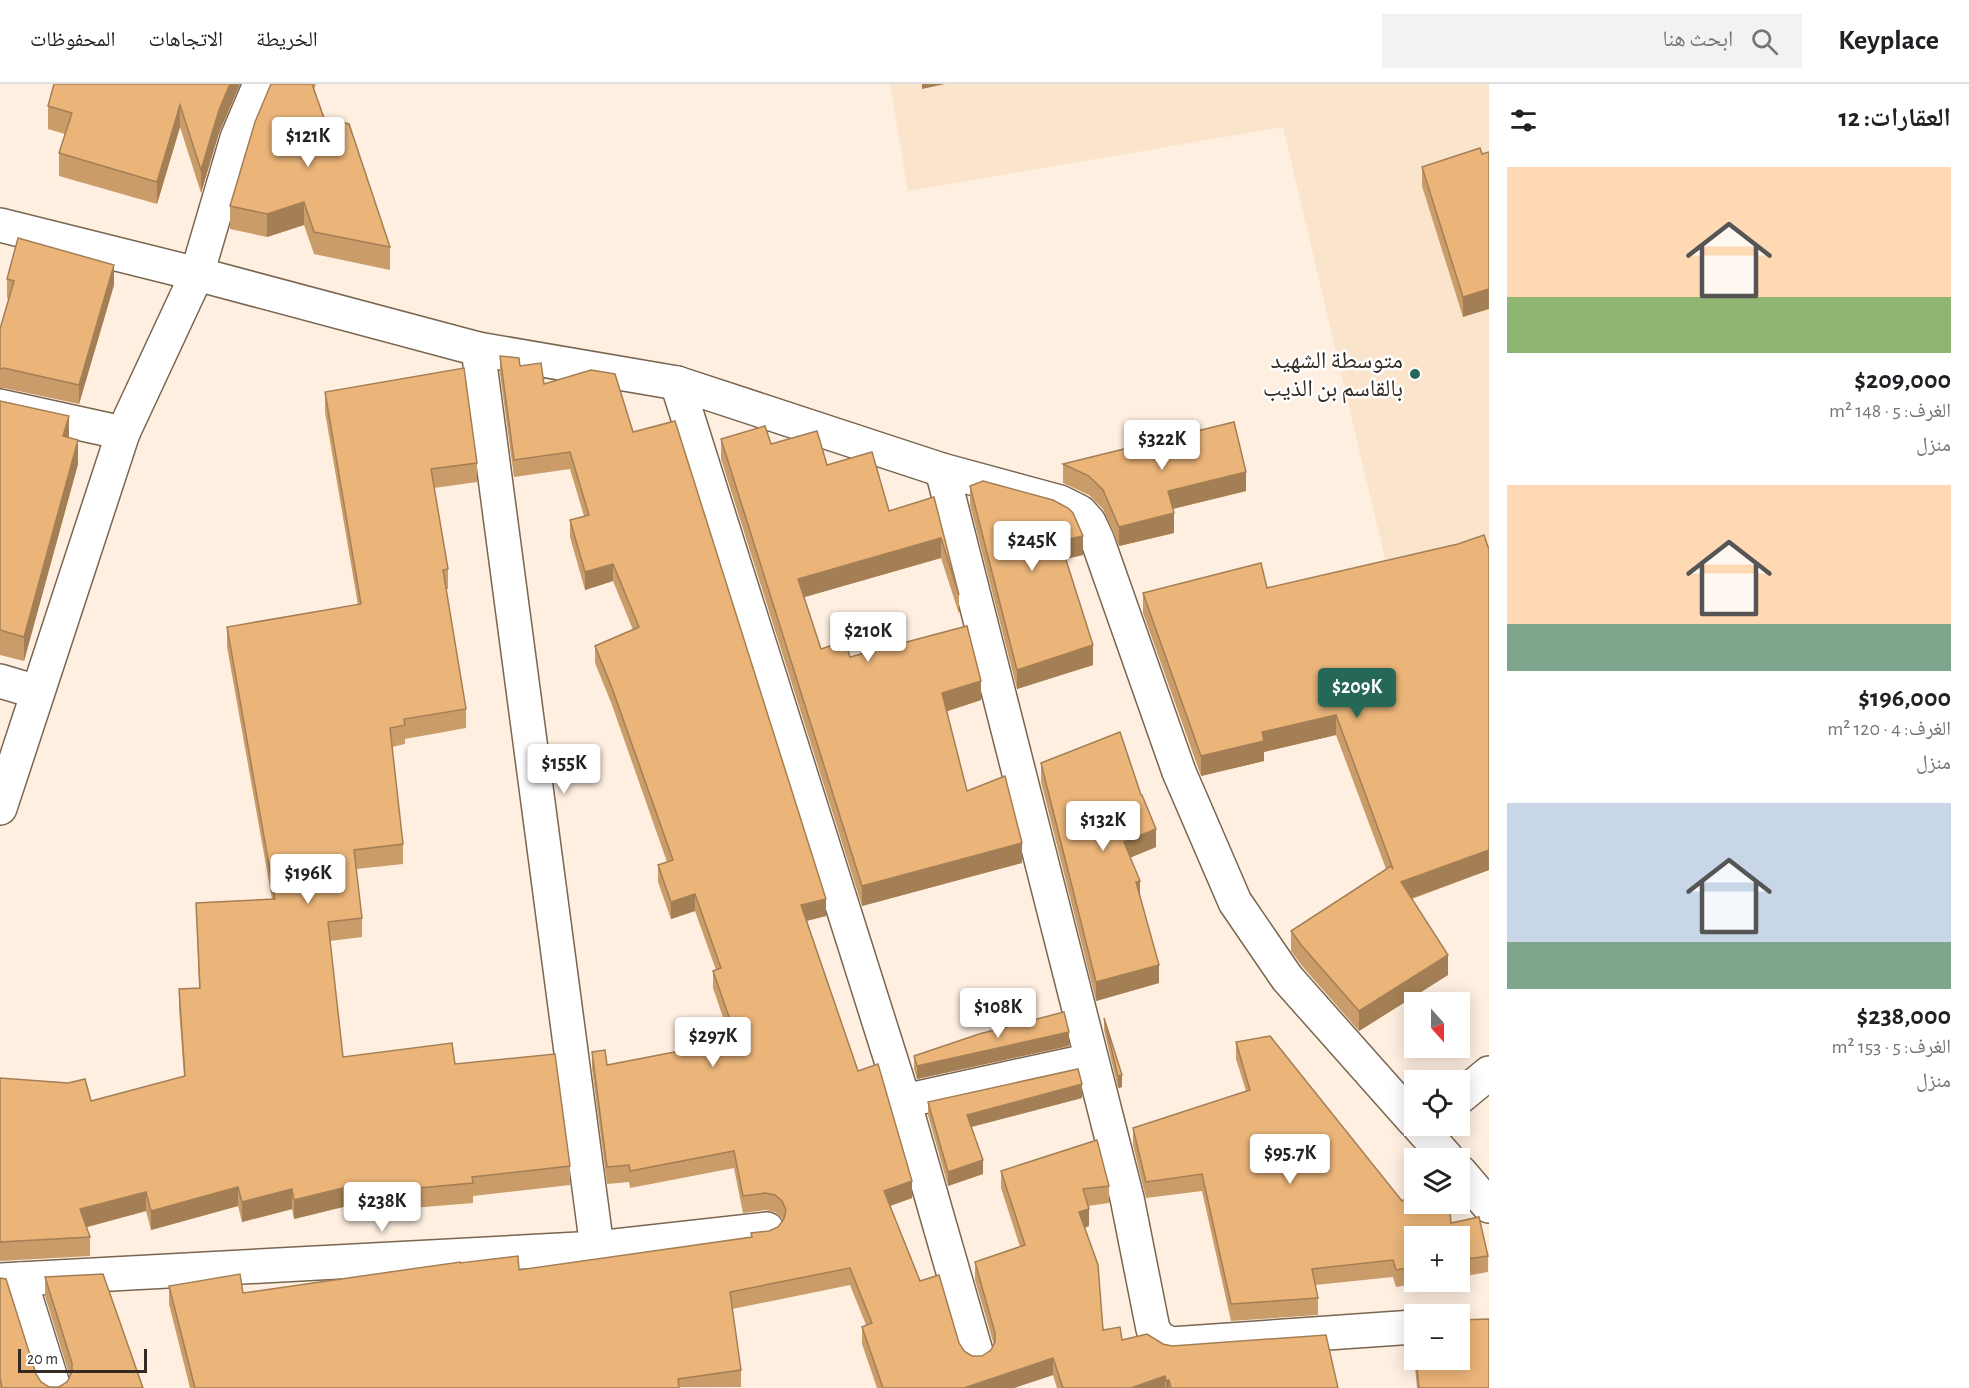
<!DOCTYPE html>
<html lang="ar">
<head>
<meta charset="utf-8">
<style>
	:root { --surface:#fff; --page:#f2f2f2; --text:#202124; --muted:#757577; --line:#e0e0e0; --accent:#256858 }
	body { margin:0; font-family:"Alegreya Sans","Noto Naskh Arabic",sans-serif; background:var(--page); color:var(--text); direction:rtl; height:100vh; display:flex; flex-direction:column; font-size:22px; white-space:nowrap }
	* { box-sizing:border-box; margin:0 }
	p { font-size:20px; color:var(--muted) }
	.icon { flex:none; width:33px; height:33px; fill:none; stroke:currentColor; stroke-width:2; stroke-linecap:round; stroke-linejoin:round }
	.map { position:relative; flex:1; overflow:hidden; direction:ltr }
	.drawer { display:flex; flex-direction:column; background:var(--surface); width:480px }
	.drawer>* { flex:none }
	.needle { width:39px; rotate:159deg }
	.fabs { position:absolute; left:1404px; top:908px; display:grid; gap:12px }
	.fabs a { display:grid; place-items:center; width:66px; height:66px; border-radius:0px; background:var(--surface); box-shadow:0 3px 15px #0003; font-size:30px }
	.scale { position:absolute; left:18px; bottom:15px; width:129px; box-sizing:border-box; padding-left:6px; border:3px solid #332b22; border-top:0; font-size:16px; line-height:21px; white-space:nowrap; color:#332b22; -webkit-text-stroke:4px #fff; paint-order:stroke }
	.price { position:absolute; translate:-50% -51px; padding:0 14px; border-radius:6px; background:#fff; color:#222; font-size:20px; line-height:39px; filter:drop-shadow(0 2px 3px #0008) }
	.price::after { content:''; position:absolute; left:50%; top:36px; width:18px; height:14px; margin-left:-9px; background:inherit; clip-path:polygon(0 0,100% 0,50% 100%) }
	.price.active { background:var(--accent); color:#fff }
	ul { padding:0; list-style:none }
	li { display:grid; align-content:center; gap:12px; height:318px; padding:0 18px }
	li span { display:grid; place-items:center; height:186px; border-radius:0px; color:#555 }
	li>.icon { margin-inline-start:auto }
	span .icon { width:108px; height:108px; fill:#fffc; stroke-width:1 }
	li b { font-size:26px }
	h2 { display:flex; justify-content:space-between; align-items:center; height:72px; padding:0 18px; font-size:26px }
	header { display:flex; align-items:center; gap:36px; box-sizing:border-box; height:84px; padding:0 30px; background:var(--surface); border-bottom:2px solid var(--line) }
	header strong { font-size:28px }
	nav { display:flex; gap:33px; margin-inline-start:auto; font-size:21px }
	.search { width:420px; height:54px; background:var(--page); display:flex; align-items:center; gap:15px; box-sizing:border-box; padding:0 21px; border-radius:0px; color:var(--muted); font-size:22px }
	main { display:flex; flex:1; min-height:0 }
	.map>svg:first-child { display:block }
	.built { fill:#fbe4cc }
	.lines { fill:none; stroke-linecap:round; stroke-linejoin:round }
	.minor-casing { stroke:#796550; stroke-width:36 }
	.minor { stroke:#fff; stroke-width:33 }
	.wall { fill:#ca9c69 }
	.shaded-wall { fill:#a47f55 }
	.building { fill:#ebb57a; stroke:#a47f55; stroke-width:1.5 }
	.poi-dot { fill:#256858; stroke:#fff; stroke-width:2 }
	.labels { text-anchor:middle; stroke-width:5; stroke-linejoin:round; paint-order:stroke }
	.poi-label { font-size:24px; fill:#332b22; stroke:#fff; text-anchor:end }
</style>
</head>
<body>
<header>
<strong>Keyplace</strong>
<div class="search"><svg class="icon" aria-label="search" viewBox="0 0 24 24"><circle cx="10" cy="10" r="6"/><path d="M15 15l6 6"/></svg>ابحث هنا</div>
<nav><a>الخريطة</a><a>الاتجاهات</a><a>المحفوظات</a></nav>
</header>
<main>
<section class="drawer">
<h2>العقارات: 12<svg class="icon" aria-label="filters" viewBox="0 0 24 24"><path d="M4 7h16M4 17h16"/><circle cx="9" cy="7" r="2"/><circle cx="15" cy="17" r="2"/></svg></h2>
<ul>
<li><span style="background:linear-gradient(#ffd9b3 70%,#8fb573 0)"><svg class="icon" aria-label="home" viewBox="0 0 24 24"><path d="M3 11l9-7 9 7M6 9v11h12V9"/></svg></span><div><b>$209,000</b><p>الغرف: 5 · 148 m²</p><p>منزل</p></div></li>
<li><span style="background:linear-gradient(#ffd9b3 75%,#7fa58c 0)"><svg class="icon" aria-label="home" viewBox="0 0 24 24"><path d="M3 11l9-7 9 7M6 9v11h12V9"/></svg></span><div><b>$196,000</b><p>الغرف: 4 · 120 m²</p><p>منزل</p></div></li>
<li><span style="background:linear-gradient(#c9d6e8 75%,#7fa58c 0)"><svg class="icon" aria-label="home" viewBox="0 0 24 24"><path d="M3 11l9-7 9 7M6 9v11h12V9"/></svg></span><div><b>$238,000</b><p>الغرف: 5 · 153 m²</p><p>منزل</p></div></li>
</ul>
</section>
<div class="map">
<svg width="1489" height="1304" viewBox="0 0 1489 1304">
	<rect width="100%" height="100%" fill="#feefe1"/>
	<path class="built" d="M890,0H1489V472L1389,492L1283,43L908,107Z"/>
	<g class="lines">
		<defs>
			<g id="minor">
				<path d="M0,141L197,190L478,265L677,299L942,386L1060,418L1080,428L1089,438L1097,455L1179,688L1235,818L1287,894L1414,1037"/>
				<path d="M478,265L597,1164"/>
				<path d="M677,299L904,1017L977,1271"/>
				<path d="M0,322L123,349"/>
				<path d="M942,386L1127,1114L1153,1245L1159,1254L1171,1260L1414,1243"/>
				<path d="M0,597L37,608"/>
				<path d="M0,724L123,349L197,190L237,54L260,0"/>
				<path d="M1460,1013L1489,989"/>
				<path d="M904,1017L1091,976"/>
				<path d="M1418,1041L1447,1074"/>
				<path d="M1460,1088L1489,1122"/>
				<path d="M20,1195L54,1304"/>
				<path d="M0,1196L597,1164L767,1145"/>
			</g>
		</defs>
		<use href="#minor" class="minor-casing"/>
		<use href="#minor" class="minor"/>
	</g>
	<g class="wall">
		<path d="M54,0H240L219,49L201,109L180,43L157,120L59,92V69L65,50L48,45V22Z"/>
		<path d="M271,0H316L314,6L324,34L390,163V186L314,170L304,141L267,153L230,145V122Z"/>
		<path d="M1482,70L1463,233L1422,102V83Z"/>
		<path d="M7,195L114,201L79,320L4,304H0V245L9,215L7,214Z"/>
		<path d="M500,272L520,282L544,300L633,348L826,832L807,837L858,987L912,1114L890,1122L920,1197L964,1267L972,1272H982L991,1266L994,1261L975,1196V1178L1020,1163L1001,1104V1087L1109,1102V1119L1088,1122L1089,1142L1085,1144L1103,1246L1122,1256L1163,1260L1338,1304H1057L1053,1291L1014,1304H877L862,1260V1243L866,1241L850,1201L732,1225L741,1286V1303L190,1304L169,1220V1202L243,1209L460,1179L519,1186L751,1153V1149L769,1147L778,1143L783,1136L782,1134L775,1128L765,1126L743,1129L734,1084L630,1104L629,1098L607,1100L592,985V968L607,981L731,957L713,904V887L716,886L695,827L671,835L658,798V781L667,778L612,621L595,579V562L633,546L613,497L585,506L570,453V436L584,432L570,385L514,393L500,290Z"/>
		<path d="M325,308L477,379V398L434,404L448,485V505H446L466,625V644L405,655V660L392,663L403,760V780L356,785L362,834V853L330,857L343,973L455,980L570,1082V1101L473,1112V1119L352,1129L351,1121L294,1135L292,1125L242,1138L238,1122L151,1146L146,1127L86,1143L90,1153V1172L0,1177V994L91,1017L184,993L179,924V905L199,904L196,819L272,815L227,563V543L358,521L325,328Z"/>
		<path d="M0,317L69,353L78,380L24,577L0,571Z"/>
		<path d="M721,355L771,360L827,381L889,427L934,413L959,511V530L941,474L804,513L821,565L850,573L981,616L947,627L967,707L1022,779L862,822L721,375Z"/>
		<path d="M1063,380L1246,407L1173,425L1174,449L1119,462L1103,425L1089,411L1063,399Z"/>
		<path d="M970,402L1083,471L1066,475L1093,581L1017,605L970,421Z"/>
		<path d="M1489,463V786L1412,815L1448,891L1359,947L1302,882L1291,867V847L1386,785L1336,651L1264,668V677L1201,692L1143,529V509L1267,504Z"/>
		<path d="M1041,679L1156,763L1130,774L1140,810L1159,899L1096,917L1041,698Z"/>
		<path d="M1104,934L1122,1003L1118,1004L1104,946Z"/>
		<path d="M1236,958L1402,1117L1451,1139L1488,1172V1188L1460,1193V1152H1414V1197H1431L1396,1203L1393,1193L1315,1201L1318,1214V1231L1231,1237L1202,1107L1146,1114L1133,1061V1044L1246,1007L1236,975Z"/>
		<path d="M1069,962L917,995L914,985V972Z"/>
		<path d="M1082,1014L971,1043L983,1090L948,1102L928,1031V1018Z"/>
		<path d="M45,1193L143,1304H0V1194L36,1290L41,1298L49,1303H59L67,1298L70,1293L45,1212Z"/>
		<path d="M1461,1237L1489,1304H1417L1413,1262V1240L1414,1239V1275H1460Z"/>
	</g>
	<g class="shaded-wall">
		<path d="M230,0H240L219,49L201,109V86L219,26Z"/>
		<path d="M922,0H945L922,5Z"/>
		<path d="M180,21V43L157,120V98Z"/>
		<path d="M304,118V141L267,153V130Z"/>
		<path d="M114,181V201L79,320V301Z"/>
		<path d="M1489,205V225L1463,233V213Z"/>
		<path d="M69,332V356L63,352Z"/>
		<path d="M78,356V380L24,577V553Z"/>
		<path d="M1246,388V407L1168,426V407Z"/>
		<path d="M1174,429V449L1119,462V443Z"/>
		<path d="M1083,452V471L1060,476V457Z"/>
		<path d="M941,454V474L798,515V495Z"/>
		<path d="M613,480V497L585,506V488Z"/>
		<path d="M1093,561V581L1017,605V586Z"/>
		<path d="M981,597V616L942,629V609Z"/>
		<path d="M1336,631V651L1264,668V677L1201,692V672L1262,648Z"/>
		<path d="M1156,745V763L1124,776V758Z"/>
		<path d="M1022,759V779L862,822V802Z"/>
		<path d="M1489,766V786L1401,818V798Z"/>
		<path d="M1140,797V815L1136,798Z"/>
		<path d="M695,810V827L671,835V818Z"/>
		<path d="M826,815V832L801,838V821Z"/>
		<path d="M1448,871V891L1359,947V927Z"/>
		<path d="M1159,881V899L1096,917V898Z"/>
		<path d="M1069,948V962L917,995V982Z"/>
		<path d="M1122,991V1003L1118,1004V992Z"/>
		<path d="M1082,1000V1014L967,1044V1031Z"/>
		<path d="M983,1076V1090L948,1102V1088Z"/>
		<path d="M912,1097V1114L884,1124V1107Z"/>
		<path d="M351,1102V1121L294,1135V1116Z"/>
		<path d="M238,1103V1122L151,1146V1127Z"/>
		<path d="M292,1105V1125L242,1138V1118Z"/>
		<path d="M146,1108V1127L80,1145V1125Z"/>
		<path d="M1089,1125V1142L1079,1146V1128Z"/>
		<path d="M1053,1274V1291L1014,1304H964Z"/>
		<path d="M1165,1292V1304H1131Z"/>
		<path d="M1169,1296V1304H1166V1297Z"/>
	</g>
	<g class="building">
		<path d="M54,0H230L219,26L201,86L180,21L157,98L59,69L72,29L48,22Z"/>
		<path d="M271,0H312L324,34L349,40L390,163L314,148L304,118L267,130L230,122L255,38Z"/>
		<path d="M1480,64L1482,70L1489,68V205L1463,213L1422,83Z"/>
		<path d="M18,154L114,181L79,301L4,284L0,285V245L14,197L7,195Z"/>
		<path d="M500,272L519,274L520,282L541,279L544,300L591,286L615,290L633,348L675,337L826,815L801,821L858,987L878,980L912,1097L884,1107L920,1197L939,1191L959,1259L964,1267L972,1272H982L991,1266L995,1258V1249L975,1178L1025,1161L1001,1087L1097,1056L1109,1102L1083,1105L1089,1125L1079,1128L1098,1181L1103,1246L1120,1243L1122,1256L1147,1250L1163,1260L1172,1262L1326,1251L1338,1304H1171L1169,1296L1166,1297L1165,1292L1131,1304H1063L1053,1274L964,1304H883L862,1243L872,1239L850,1184L730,1208L741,1286L678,1295L679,1304H195L169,1202L240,1190L243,1209L460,1178V1179L518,1172L519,1186L752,1153L751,1149L769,1147L778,1143L784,1135L786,1126L782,1117L775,1111L765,1109L743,1112L734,1067L630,1087L629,1081L607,1083L592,968L605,966L607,981L737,956L713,887L721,884L695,810L671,818L658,781L673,776L612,604L595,562L639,543L613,480L585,488L570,436L589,431L570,368L514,376Z"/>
		<path d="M464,284L477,379L431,385L448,485L443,486L466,625L404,635L405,641L390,644L403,760L354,766L362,834L328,838L343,973L452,959L455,980L555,970L570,1082L472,1093L473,1099L352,1110L351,1102L294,1116L292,1105L242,1118L238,1103L151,1127L146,1108L80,1125L90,1153L0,1158V994L68,999L85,995L91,1017L185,992L179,905L200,904L196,819L275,815L227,543L361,520L325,308Z"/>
		<path d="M0,317L69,332L63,352L78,356L24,553L0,546Z"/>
		<path d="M1234,338L1246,388L1168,407L1174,429L1119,443L1103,406L1089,392L1063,380Z"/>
		<path d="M765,342L771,360L817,347L827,381L872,368L889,427L934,413L959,511L941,454L798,495L821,565L845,557L850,573L967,542L981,597L942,609L967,707L1005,692L1022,759L862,802L721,355Z"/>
		<path d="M983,397L1053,416L1068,424L1073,429L1083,452L1060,457L1093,561L1017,586L970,402Z"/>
		<path d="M1484,451L1488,463H1489V766L1401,798L1448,871L1359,927L1302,862L1291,847L1391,782L1393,785L1336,631L1262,648L1264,657L1201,672L1143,509L1261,479L1267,504L1458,460Z"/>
		<path d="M1120,648L1141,711H1142L1156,745L1124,758L1140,797L1136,798L1159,881L1096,898L1041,679Z"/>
		<path d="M1064,928L1069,948L917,982L914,972L979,950Z"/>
		<path d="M1104,934L1122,991L1118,992Z"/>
		<path d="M1270,952L1402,1117L1414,1108V1119H1449L1451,1139L1479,1133L1488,1172L1460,1176V1152H1414V1183L1396,1186L1393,1176L1312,1185L1318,1214L1231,1220L1202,1090L1146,1098L1133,1044L1250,1006L1236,958Z"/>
		<path d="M1078,985L1082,1000L967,1031L983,1076L948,1088L928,1018Z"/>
		<path d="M103,1190L143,1304H2L0,1294V1194L6,1195L36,1290L41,1298L49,1303H59L67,1298L72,1288V1279L45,1193Z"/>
		<path d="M1489,1235V1304H1419L1416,1275H1460V1236Z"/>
		<path d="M1414,1239V1257L1413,1240Z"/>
	</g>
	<circle class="poi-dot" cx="1415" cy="290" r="6"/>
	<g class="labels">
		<g class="poi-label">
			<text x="1403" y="284">متوسطة الشهيد<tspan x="1403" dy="28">بالقاسم بن الذيب</tspan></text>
		</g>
	</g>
</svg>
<div class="fabs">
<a><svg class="needle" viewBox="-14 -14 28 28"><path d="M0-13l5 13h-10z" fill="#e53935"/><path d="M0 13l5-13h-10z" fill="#757577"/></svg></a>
<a><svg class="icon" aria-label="locate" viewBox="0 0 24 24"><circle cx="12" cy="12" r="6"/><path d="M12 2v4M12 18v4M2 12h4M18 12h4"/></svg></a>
<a><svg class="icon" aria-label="layers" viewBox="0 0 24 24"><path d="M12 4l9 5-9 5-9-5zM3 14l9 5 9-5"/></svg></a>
<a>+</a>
<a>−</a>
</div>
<div class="scale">20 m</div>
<b class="price" style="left:308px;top:84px">$121K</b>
<b class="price" style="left:1162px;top:387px">$322K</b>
<b class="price" style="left:1032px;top:488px">$245K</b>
<b class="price" style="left:868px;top:579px">$210K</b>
<b class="price active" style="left:1357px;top:635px">$209K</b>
<b class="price" style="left:564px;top:711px">$155K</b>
<b class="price" style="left:1103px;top:768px">$132K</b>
<b class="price" style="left:308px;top:821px">$196K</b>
<b class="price" style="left:998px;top:955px">$108K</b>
<b class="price" style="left:713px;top:984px">$297K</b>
<b class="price" style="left:1290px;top:1101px">$95.7K</b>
<b class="price" style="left:382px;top:1149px">$238K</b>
</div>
</main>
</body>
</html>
